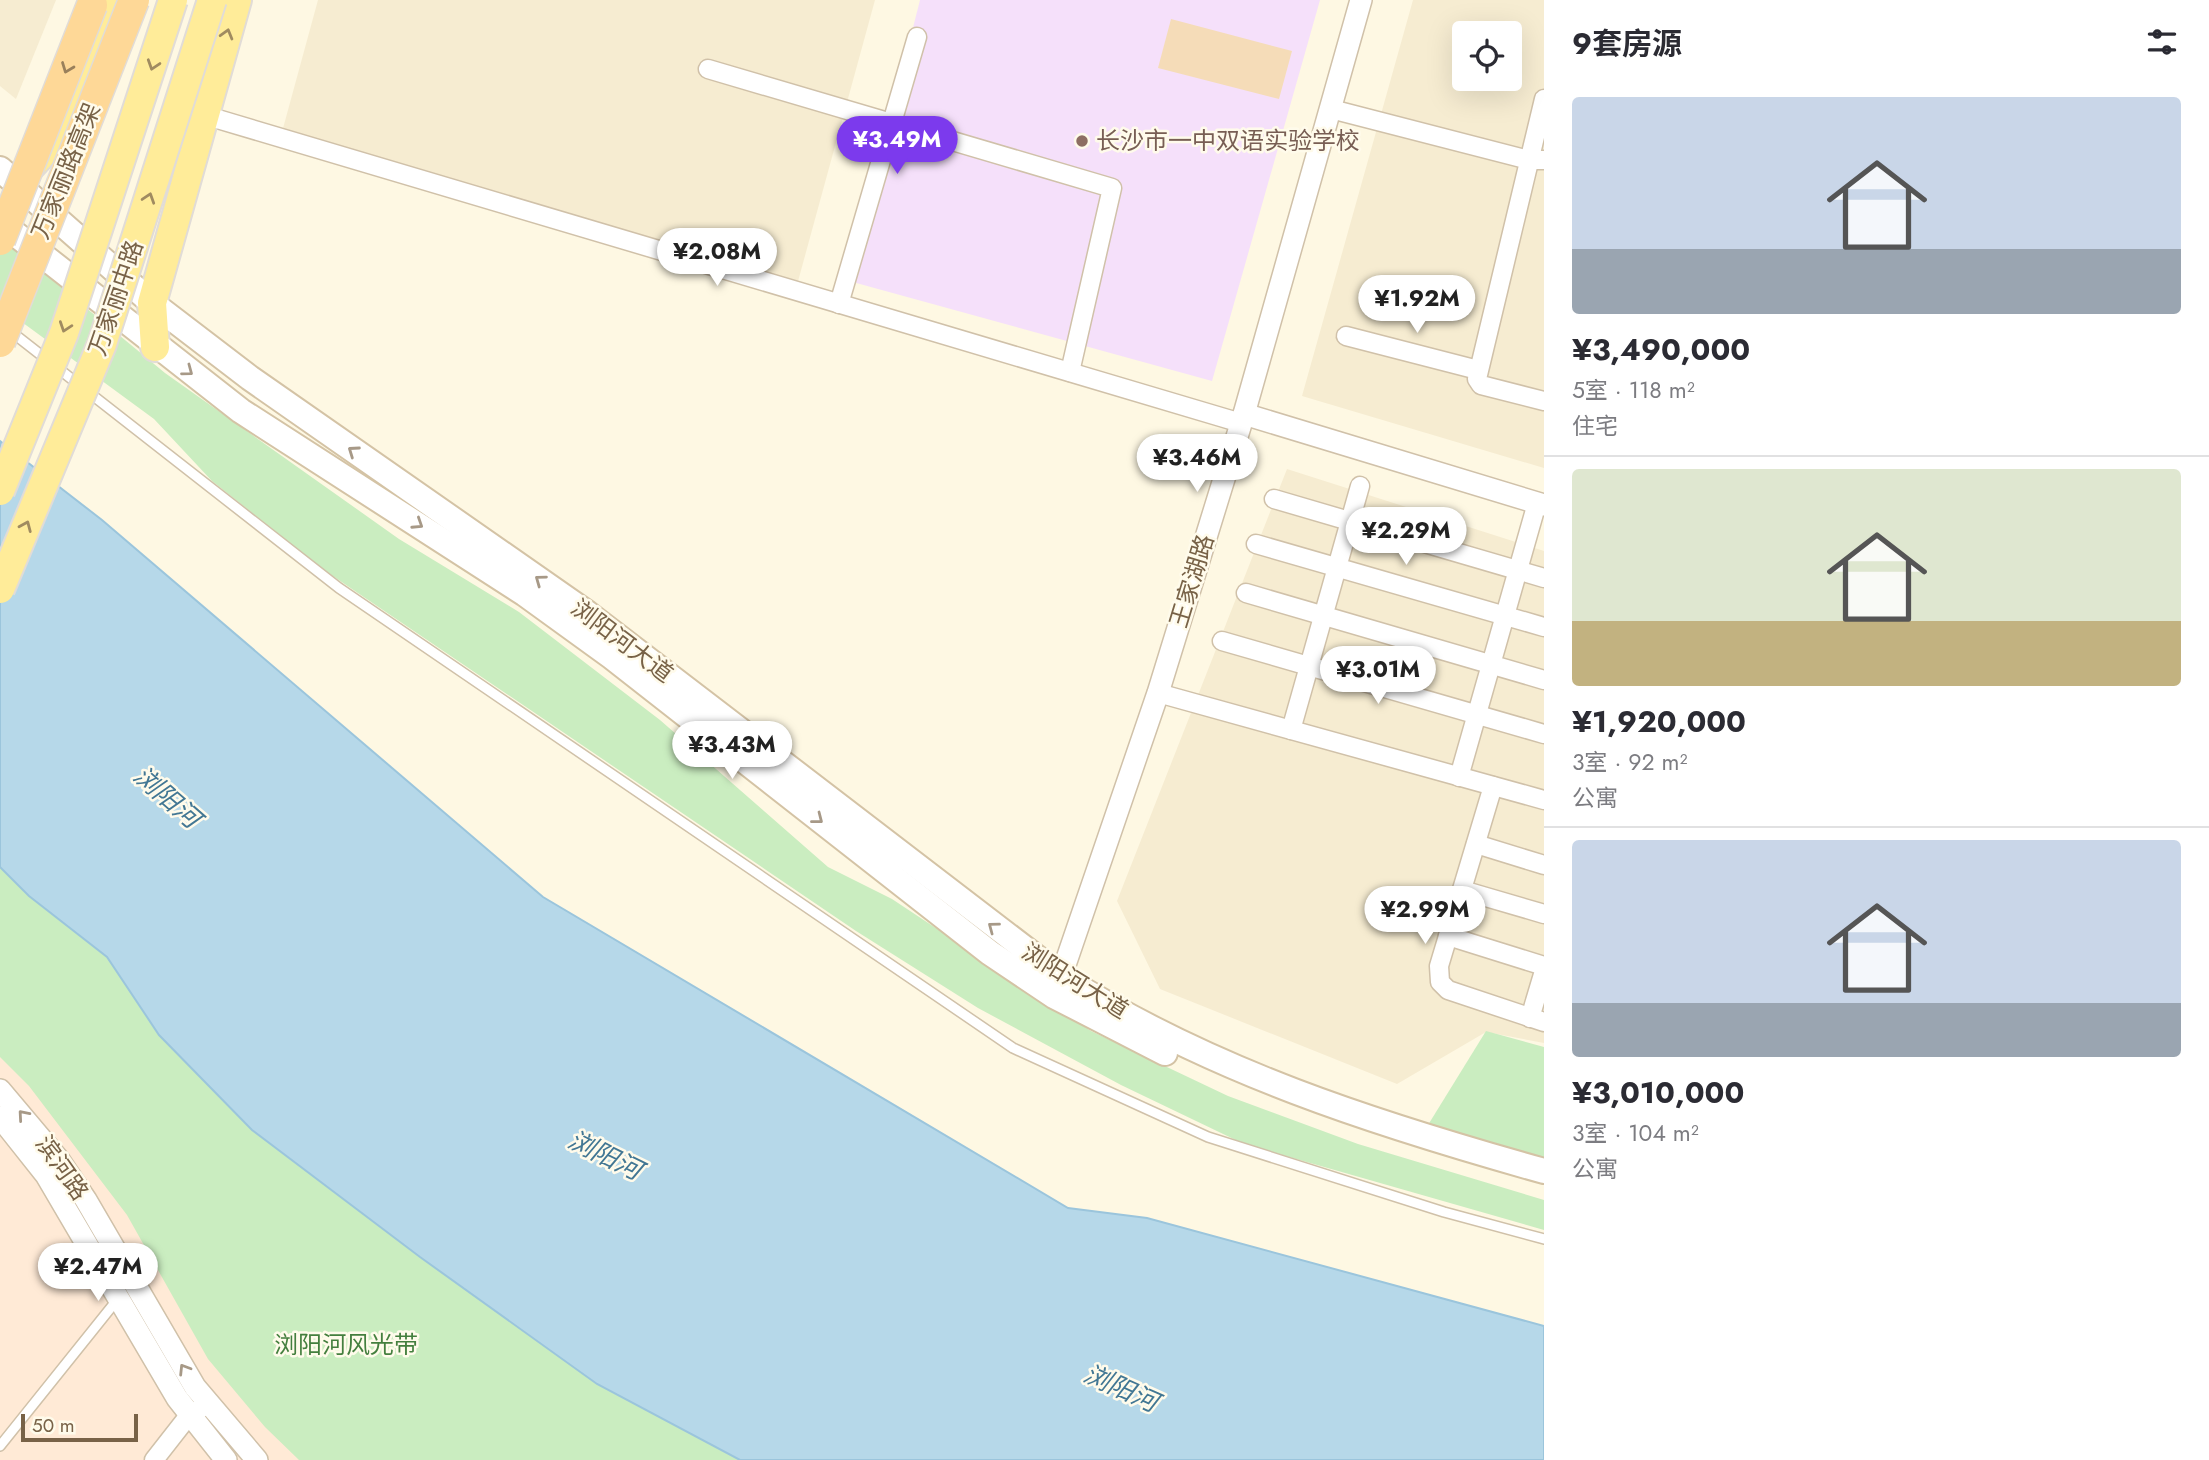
<!DOCTYPE html>
<html lang="zh">
<head>
<meta charset="utf-8">
<style>
	:root { --surface:#fff; --page:#f2f2f3; --text:#2b2b33; --muted:#7c7c81; --line:#e1e1e2; --accent:#7c3aed }
	body { margin:0; font-family:Jost,"Noto Sans SC",sans-serif; background:var(--page); color:var(--text); height:100vh; display:flex; flex-direction:column; font-size:26px; white-space:nowrap }
	* { box-sizing:border-box; margin:0 }
	p { font-size:23px; color:var(--muted) }
	.icon { flex:none; width:38px; height:38px; fill:none; stroke:currentColor; stroke-width:2; stroke-linecap:round; stroke-linejoin:round }
	.map { position:relative; flex:1; overflow:hidden }
	.sheet { display:flex; flex-direction:column; background:var(--surface); width:665px }
	.sheet>* { flex:none }
	.buttons { position:absolute; left:1452px; top:21px; display:grid; gap:14px }
	.buttons a { display:grid; place-items:center; width:70px; height:70px; border-radius:7px; background:var(--surface); box-shadow:0 7px 28px #0002; font-size:35px }
	.scale { position:absolute; left:21px; bottom:18px; width:117px; box-sizing:border-box; padding-left:7px; border:4px solid #786247; border-top:0; font-size:19px; line-height:24px; white-space:nowrap; color:#786247; -webkit-text-stroke:5px #fffbeb; paint-order:stroke }
	.price { position:absolute; translate:-50% -60px; padding:0 16px; border-radius:24px; background:#fff; color:#222; font-size:23px; line-height:46px; filter:drop-shadow(0 2px 4px #0008) }
	.price::after { content:''; position:absolute; left:50%; top:42px; width:21px; height:16px; margin-left:-10px; background:inherit; clip-path:polygon(0 0,100% 0,50% 100%) }
	.price.on { background:var(--accent); color:#fff }
	ul { padding:0; list-style:none }
	li { display:grid; align-content:center; gap:14px; height:371px; padding:0 28px }
	li+li { border-top:2px solid var(--line) }
	li span { display:grid; place-items:center; height:217px; border-radius:7px; color:#555 }
	li>.icon { margin-inline-start:auto }
	span .icon { width:126px; height:126px; fill:#fffc; stroke-width:1 }
	li b { font-size:30px }
	h2 { display:flex; justify-content:space-between; align-items:center; height:84px; padding:0 28px; font-size:30px }
	main { display:flex; flex:1; min-height:0 }
	.map>svg:first-child { display:block }
	.residential { fill:#f6ecd1; fill-rule:evenodd }
	.commercial { fill:#ffead6 }
	.education { fill:#f5e0fa }
	.green { fill:#caedc0 }
	.water { fill:#b6d8e9; stroke:#9bc5dc; stroke-width:2 }
	.building { fill:#f5dcb8 }
	.lines { fill:none; stroke-linecap:round; stroke-linejoin:round }
	.service-casing { stroke:#d0c1a9; stroke-width:12 }
	.minor-casing { stroke:#d0c1a9; stroke-width:21 }
	.tertiary-casing { stroke:#d0c1a9; stroke-width:24 }
	.secondary-casing { stroke:#d4c3a5; stroke-width:28 }
	.primary-casing { stroke:#e1dcd7; stroke-width:32 }
	.service { stroke:#fff; stroke-width:9 }
	.minor { stroke:#fff; stroke-width:18 }
	.tertiary { stroke:#fff; stroke-width:21 }
	.secondary { stroke:#fff; stroke-width:24 }
	.primary { stroke:#ffec99; stroke-width:28 }
	.primary-bridge-casing { stroke:#e1dcd7; stroke-width:32; stroke-linecap:butt }
	.trunk-bridge-casing { stroke:#e1dcd7; stroke-width:33; stroke-linecap:butt }
	.primary-bridge { stroke:#ffec99; stroke-width:28 }
	.trunk-bridge { stroke:#fed897; stroke-width:30 }
	.oneway { stroke:#a08b60 }
	.oneway2 { stroke:#9a805b }
	.oneway3 { stroke:#a79987 }
	.education-dot { fill:#8d6e63; stroke:#fffbeb; stroke-width:2.5 }
	.labels { text-anchor:middle; stroke-width:5; stroke-linejoin:round; paint-order:stroke }
	.education-label { font-size:24px; fill:#785e54; stroke:#fffbeb; text-anchor:start }
	.street-label { font-size:24px; fill:#786247; stroke:#fffbeb }
	.park-label { font-size:24px; fill:#447f3e; stroke:#fffbeb }
	.water-label { font-size:26px; font-style:italic; fill:#427794; stroke:#fffbeb }
</style>
</head>
<body>
<main>
<div class="map">
<svg width="1544" height="1460" viewBox="0 0 1544 1460">
	<rect width="100%" height="100%" fill="#fef8e3"/>
	<g class="residential">
		<path d="M0,0H56L16,99L0,86Z"/>
		<path d="M318,0H875L797,285L282,132Z"/>
		<path d="M1413,0H1544V468L1302,396ZM1465,33H1510V79H1465Z"/>
		<path d="M1287,469L1544,551V1043L1486,1032L1397,1084L1160,989L1117,901Z"/>
	</g>
	<path class="commercial" d="M0,867L597,1384L740,1460H0Z"/>
	<path class="education" d="M920,0H1320L1212,381L849,281Z"/>
	<g class="green">
		<path d="M0,237L165,373L399,539L519,612L660,720L828,867L892,899L1091,1031L1228,1096L1358,1144L1544,1200V1230L1244,1144L1121,1085L978,1008L856,931L324,570L212,481L154,419L0,306Z"/>
		<path d="M0,867L29,896L107,957L159,1035L252,1130L420,1257L597,1384L740,1460H299L265,1427L208,1359L127,1215L29,1086L0,1057Z"/>
		<path d="M1486,1031L1544,1047V1158L1428,1125Z"/>
	</g>
	<path class="water" d="M0,441L102,520L543,897L1068,1208L1147,1218L1544,1326V1460H740L597,1384L420,1257L252,1130L159,1035L107,957L29,896L0,867Z"/>
	<path class="building" d="M1171,19L1292,51L1279,99L1158,68Z"/>
	<g class="lines">
		<defs>
			<g id="service">
				<path d="M9,330L339,588L1013,1048L1208,1137L1444,1212L1544,1239"/>
				<path d="M0,1446L117,1300"/>
			</g>
			<g id="minor">
				<path d="M708,69L1112,188L1070,372"/>
				<path d="M1544,99L1477,379L1481,385L1544,401"/>
				<path d="M1331,109L1529,160H1544"/>
				<path d="M204,115L1241,423"/>
				<path d="M839,304L917,37"/>
				<path d="M1346,336L1478,370"/>
				<path d="M1274,499L1544,578"/>
				<path d="M1256,544L1544,627"/>
				<path d="M1246,593L1544,680"/>
				<path d="M1222,641L1544,734"/>
				<path d="M1158,693L1544,800"/>
				<path d="M1291,730L1360,486"/>
				<path d="M1459,777L1537,503"/>
				<path d="M1493,786L1439,966L1440,982L1448,990L1544,1022"/>
				<path d="M1476,844L1544,865"/>
				<path d="M1462,890L1544,914"/>
				<path d="M1448,936L1544,966"/>
				<path d="M1530,1018L1544,971"/>
				<path d="M154,1460L190,1414L200,1409"/>
			</g>
			<g id="tertiary">
				<path d="M1244,414L1544,505"/>
				<path d="M1056,991L1158,693L1244,414L1361,0"/>
				<path d="M0,1090L59,1160L86,1200L195,1387L257,1460"/>
				<path d="M0,1117L46,1175L177,1398L226,1460"/>
			</g>
			<g id="secondary">
				<path d="M0,169L152,303L250,378L587,613L1062,977C1210,1071 1376,1124 1544,1171"/>
				<path d="M0,222L241,411L525,594L612,657L990,953L1054,996L1165,1053"/>
			</g>
			<g id="primary">
				<path d="M30,167L66,128L114,0"/>
				<path d="M155,347L152,303L237,0"/>
			</g>
		</defs>
		<use href="#service" class="service-casing"/>
		<use href="#minor" class="minor-casing"/>
		<use href="#tertiary" class="tertiary-casing"/>
		<use href="#secondary" class="secondary-casing"/>
		<use href="#primary" class="primary-casing"/>
		<use href="#service" class="service"/>
		<use href="#minor" class="minor"/>
		<use href="#tertiary" class="tertiary"/>
		<use href="#secondary" class="secondary"/>
		<use href="#primary" class="primary"/>
		<defs>
			<g id="primary-bridge">
				<path d="M0,491L64,333L173,0"/>
				<path d="M0,589L102,344L212,0"/>
			</g>
			<g id="trunk-bridge">
				<path d="M0,240L92,5"/>
				<path d="M0,342L134,0"/>
			</g>
		</defs>
		<use href="#primary-bridge" class="primary-bridge-casing"/>
		<use href="#trunk-bridge" class="trunk-bridge-casing"/>
		<use href="#primary-bridge" class="primary-bridge"/>
		<use href="#trunk-bridge" class="trunk-bridge"/>
	</g>
	<defs><path id="oneway-chevron" d="M-2-3.5L2.5 0L-2 3.5" fill="none" stroke-width="1.6" stroke-linecap="round" stroke-linejoin="round" transform="scale(1.75)"/></defs>
	<g class="oneway">
		<use href="#oneway-chevron" transform="translate(227 34) rotate(-74)"/>
		<use href="#oneway-chevron" transform="translate(153 65) rotate(108)"/>
		<use href="#oneway-chevron" transform="translate(149 198) rotate(-72)"/>
		<use href="#oneway-chevron" transform="translate(65 327) rotate(109)"/>
		<use href="#oneway-chevron" transform="translate(26 526) rotate(-67)"/>
	</g>
	<use class="oneway2" href="#oneway-chevron" transform="translate(67 68) rotate(111)"/>
	<g class="oneway3">
		<use href="#oneway-chevron" transform="translate(188 371) rotate(37)"/>
		<use href="#oneway-chevron" transform="translate(353 451) rotate(-145)"/>
		<use href="#oneway-chevron" transform="translate(418 524) rotate(33)"/>
		<use href="#oneway-chevron" transform="translate(540 580) rotate(-144)"/>
		<use href="#oneway-chevron" transform="translate(818 819) rotate(38)"/>
		<use href="#oneway-chevron" transform="translate(993 927) rotate(-143)"/>
		<use href="#oneway-chevron" transform="translate(23 1115) rotate(-131)"/>
		<use href="#oneway-chevron" transform="translate(184 1369) rotate(-122)"/>
	</g>
	<circle class="education-dot" cx="1082" cy="141" r="7"/>
	<g class="labels">
		<g class="education-label">
			<text x="1096" y="149">长沙市一中双语实验学校</text>
		</g>
		<g class="street-label">
			<text transform="translate(66 171) rotate(-68)" y="8">万家丽路高架</text>
			<text transform="translate(116 298) rotate(-71)" y="8">万家丽中路</text>
			<text transform="translate(1192 581) rotate(-73)" y="8">王家湖路</text>
			<text transform="translate(622 641) rotate(37)" y="8">浏阳河大道</text>
			<text transform="translate(1075 981) rotate(32)" y="8">浏阳河大道</text>
			<text transform="translate(62 1168) rotate(55)" y="8">滨河路</text>
		</g>
		<g class="park-label">
			<text x="346" y="1353">浏阳河风光带</text>
		</g>
		<g class="water-label">
			<text transform="translate(167 797) rotate(41)" y="9">浏阳河</text>
			<text transform="translate(605 1155) rotate(26)" y="9">浏阳河</text>
			<text transform="translate(1121 1388) rotate(24)" y="9">浏阳河</text>
		</g>
	</g>
</svg>
<div class="buttons">
<a><svg class="icon" aria-label="locate" viewBox="0 0 24 24"><circle cx="12" cy="12" r="6"/><path d="M12 2v4M12 18v4M2 12h4M18 12h4"/></svg></a>
</div>
<div class="scale">50 m</div>
<b class="price on" style="left:897px;top:176px">¥3.49M</b>
<b class="price" style="left:717px;top:288px">¥2.08M</b>
<b class="price" style="left:1417px;top:335px">¥1.92M</b>
<b class="price" style="left:1197px;top:494px">¥3.46M</b>
<b class="price" style="left:1406px;top:567px">¥2.29M</b>
<b class="price" style="left:1378px;top:706px">¥3.01M</b>
<b class="price" style="left:732px;top:781px">¥3.43M</b>
<b class="price" style="left:1425px;top:946px">¥2.99M</b>
<b class="price" style="left:98px;top:1303px">¥2.47M</b>
</div>
<section class="sheet">
<h2>9套房源<svg class="icon" aria-label="filters" viewBox="0 0 24 24"><path d="M4 7h16M4 17h16"/><circle cx="9" cy="7" r="2"/><circle cx="15" cy="17" r="2"/></svg></h2>
<ul>
<li><span style="background:linear-gradient(#c9d6e8 70%,#9aa5b1 0)"><svg class="icon" aria-label="home" viewBox="0 0 24 24"><path d="M3 11l9-7 9 7M6 9v11h12V9"/></svg></span><div><b>¥3,490,000</b><p>5室 · 118 m²</p><p>住宅</p></div></li>
<li><span style="background:linear-gradient(#dfe7d0 70%,#c2b280 0)"><svg class="icon" aria-label="home" viewBox="0 0 24 24"><path d="M3 11l9-7 9 7M6 9v11h12V9"/></svg></span><div><b>¥1,920,000</b><p>3室 · 92 m²</p><p>公寓</p></div></li>
<li><span style="background:linear-gradient(#c9d6e8 75%,#9aa5b1 0)"><svg class="icon" aria-label="home" viewBox="0 0 24 24"><path d="M3 11l9-7 9 7M6 9v11h12V9"/></svg></span><div><b>¥3,010,000</b><p>3室 · 104 m²</p><p>公寓</p></div></li>
</ul>
</section>
</main>
</body>
</html>
